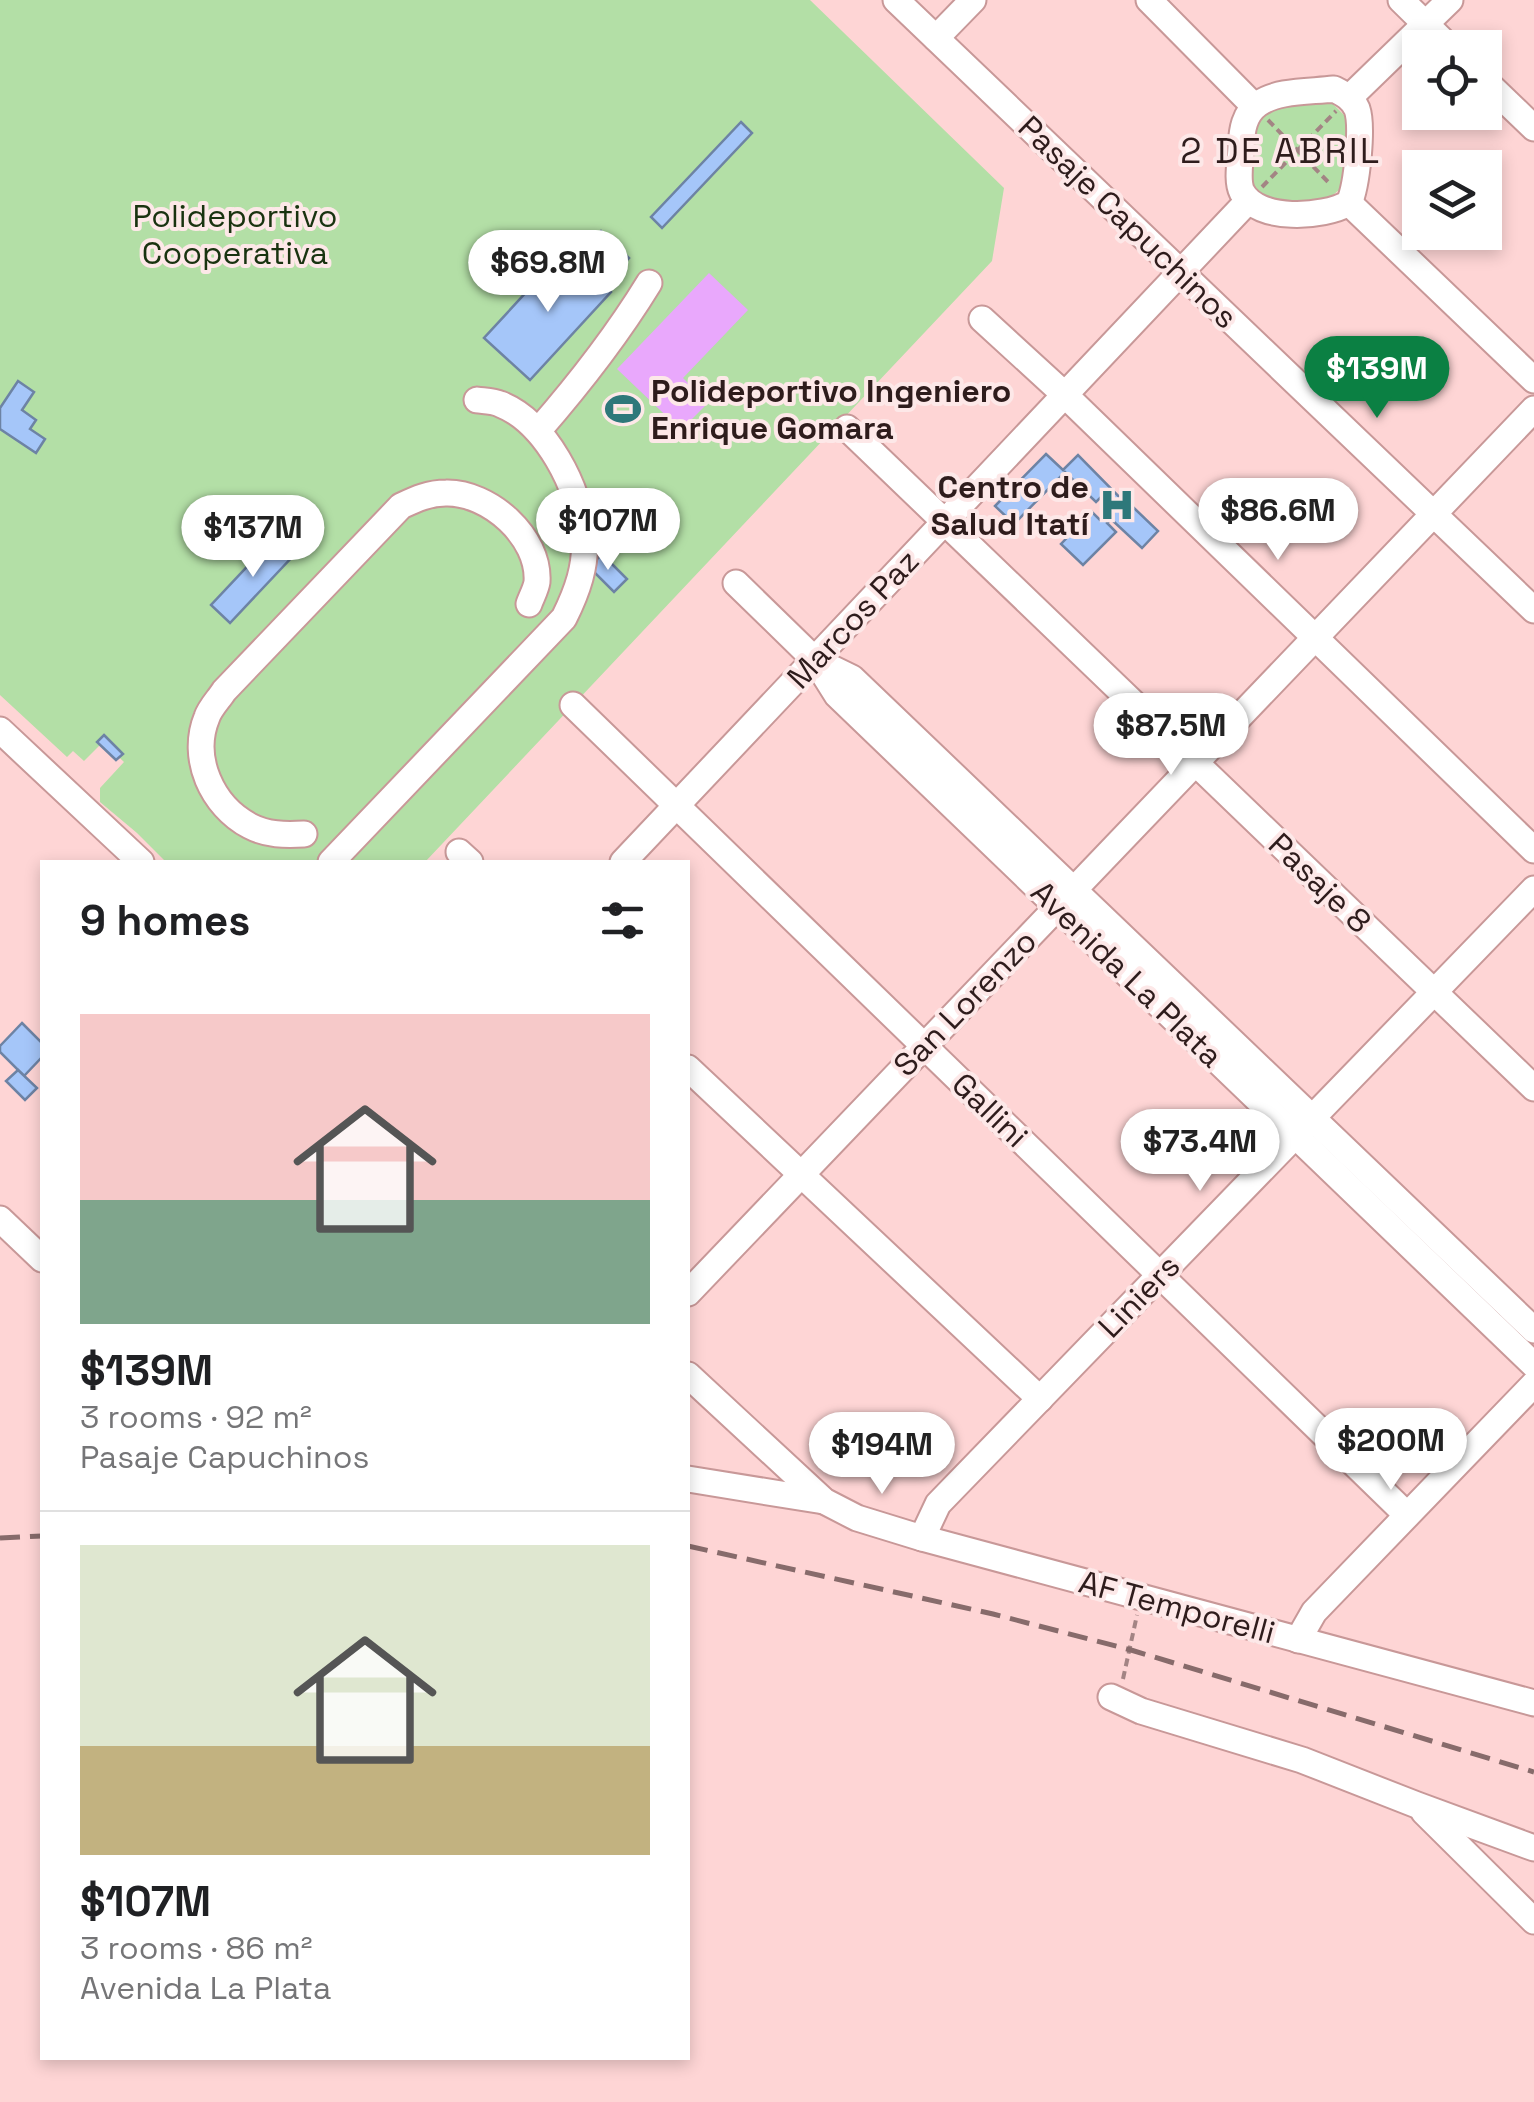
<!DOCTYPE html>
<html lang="en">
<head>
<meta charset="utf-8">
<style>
	:root { --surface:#fff; --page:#f6f6f6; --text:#202124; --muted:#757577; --line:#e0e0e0; --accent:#0b8043 }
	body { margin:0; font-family:"Space Grotesk",sans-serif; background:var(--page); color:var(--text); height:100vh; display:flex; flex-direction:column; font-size:38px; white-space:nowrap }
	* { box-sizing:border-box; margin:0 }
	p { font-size:32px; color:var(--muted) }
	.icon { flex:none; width:55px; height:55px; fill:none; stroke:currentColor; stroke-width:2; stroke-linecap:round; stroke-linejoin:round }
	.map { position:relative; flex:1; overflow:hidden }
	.sheet { position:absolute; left:40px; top:860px; width:650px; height:1200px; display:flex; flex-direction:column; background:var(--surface); border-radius:0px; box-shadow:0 5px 15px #0003 }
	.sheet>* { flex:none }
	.controls { position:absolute; left:1402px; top:30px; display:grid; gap:20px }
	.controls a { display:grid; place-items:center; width:100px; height:100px; border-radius:0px; background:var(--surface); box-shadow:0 5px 15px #0003; font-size:50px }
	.price { position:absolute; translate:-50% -85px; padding:0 22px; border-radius:35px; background:#fff; color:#222; font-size:32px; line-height:65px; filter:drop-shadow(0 2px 5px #0008) }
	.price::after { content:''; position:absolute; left:50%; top:60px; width:30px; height:22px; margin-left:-15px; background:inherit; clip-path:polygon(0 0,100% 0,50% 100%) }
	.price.on { background:var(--accent); color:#fff }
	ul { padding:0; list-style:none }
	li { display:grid; align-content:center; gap:20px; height:530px; padding:0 40px }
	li+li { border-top:2px solid var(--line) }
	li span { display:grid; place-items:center; height:310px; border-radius:0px; color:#555 }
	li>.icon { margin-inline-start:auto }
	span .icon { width:180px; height:180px; fill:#fffc; stroke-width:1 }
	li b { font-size:42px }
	h2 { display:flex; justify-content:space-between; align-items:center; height:120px; padding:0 40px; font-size:42px }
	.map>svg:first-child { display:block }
	.green { fill:#b3dfa6 }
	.water { fill:#e9a8fc }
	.building { fill:#a5c6f9; stroke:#6d83a4; stroke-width:2.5 }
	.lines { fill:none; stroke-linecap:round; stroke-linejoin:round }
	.minor-casing { stroke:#c89898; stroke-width:29 }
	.path { stroke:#a38484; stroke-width:4; stroke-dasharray:8 5; stroke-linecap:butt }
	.minor { stroke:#fff; stroke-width:25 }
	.rail { stroke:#876b6b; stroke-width:5; stroke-dasharray:20 10; stroke-linecap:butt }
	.labels { text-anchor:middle; stroke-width:8; stroke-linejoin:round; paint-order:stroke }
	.park-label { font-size:32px; fill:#193310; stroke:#fde8e8 }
	.street-label { font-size:32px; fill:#2e1c1c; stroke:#fde8e8 }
	.poi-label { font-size:32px; font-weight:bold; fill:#2e1c1c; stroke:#fde8e8; text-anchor:start }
	.neighbourhood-label { font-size:35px; letter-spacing:2.5px; fill:#2e1c1c; stroke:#fde8e8 }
</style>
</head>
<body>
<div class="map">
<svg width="1534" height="2102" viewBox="0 0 1534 2102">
	<rect width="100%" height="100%" fill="#fed5d5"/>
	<g class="green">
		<path d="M0,0H810L1004,188L992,261L425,862H166L137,833L100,802V788L124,762L103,742L84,761L73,751L67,757L0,695Z"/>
		<path d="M1330,101L1348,119L1346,184L1326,201L1271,203L1251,183L1249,134L1273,107Z"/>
	</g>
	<path class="water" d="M709,273L748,310L683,378L708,403L681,430L617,369Z"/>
	<g class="building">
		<path d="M741,122L752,133L662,228L651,217Z"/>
		<path d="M601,231L629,258L616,272L588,245Z"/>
		<path d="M566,249L611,292L530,380L484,338Z"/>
		<path d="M18,381L34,392L22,410L36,420L30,429L45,439L36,453L0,429V408Z"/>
		<path d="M1046,454L1063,470L1078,455L1132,510L1134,508L1158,531L1142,548L1111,519L1107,523L1116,532L1083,565L1061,544L1092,512L1100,520L1111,508L1101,497L1096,502L1065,472L1014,524L995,506Z"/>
		<path d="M275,537L294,555L230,623L211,605Z"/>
		<path d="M602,554L627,579L614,592L589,567Z"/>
		<path d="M104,735L123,754L116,760L97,742Z"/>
		<path d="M22,1023L42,1043V1057L24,1076L0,1052V1046Z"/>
		<path d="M18,1070L37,1088L25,1100L6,1081Z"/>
	</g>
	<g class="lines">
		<defs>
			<g id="minor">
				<path d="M896,0L1534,610"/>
				<path d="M1149,0L1254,106"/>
				<path d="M1401,0L1450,48"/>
				<path d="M936,38L973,0"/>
				<path d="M1485,81L1534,128"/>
				<path d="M1334,89C1344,94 1352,98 1357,109C1363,126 1357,186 1349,203C1323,218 1258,222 1242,192C1236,180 1241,159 1241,146C1242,130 1244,114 1258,104C1278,90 1309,92 1334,89Z"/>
				<path d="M1350,97L1450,0"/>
				<path d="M1349,203L1534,380"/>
				<path d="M982,319L1065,395L1534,850"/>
				<path d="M847,428L1534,1088"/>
				<path d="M538,431C579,384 616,337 649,283"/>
				<path d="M736,583L815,660L837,695L1534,1365"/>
				<path d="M815,660L852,678L1534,1330"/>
				<path d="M573,705L1407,1515"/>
				<path d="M0,730L141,862"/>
				<path d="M304,834C285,835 267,835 250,826C212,806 190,758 207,717C210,708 219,699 224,691L401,506C416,499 429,493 446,493C489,492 540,537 537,582C536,589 531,598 529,604"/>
				<path d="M459,852L470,862"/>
				<path d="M331,862L564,618C577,592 587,565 584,536C580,489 546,422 500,404C493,401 484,401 477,400"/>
				<path d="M623,862L1248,201"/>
				<path d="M688,1068L1040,1399"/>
				<path d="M0,1219L42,1259"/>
				<path d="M688,1293L1534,409"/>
				<path d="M688,1375L824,1501L857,1518L922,1538L1534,1703"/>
				<path d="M688,1479L824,1501"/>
				<path d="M922,1538L938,1504L1534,889"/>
				<path d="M1298,1640L1314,1612L1534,1384"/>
				<path d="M1111,1697L1141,1711L1302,1760L1417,1805L1534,1848"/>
				<path d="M1424,1812L1534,1921"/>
			</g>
		</defs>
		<use href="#minor" class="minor-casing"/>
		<g class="path">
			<path d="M1268,120L1331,185"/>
			<path d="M1262,187L1336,111"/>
			<path d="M1123,1679L1137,1615"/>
		</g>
		<use href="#minor" class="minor"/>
		<g class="rail">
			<path d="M0,1538L42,1536"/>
			<path d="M688,1546L993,1614L1131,1650L1534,1772"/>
		</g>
	</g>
	<defs>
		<symbol id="stadium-bare" viewBox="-9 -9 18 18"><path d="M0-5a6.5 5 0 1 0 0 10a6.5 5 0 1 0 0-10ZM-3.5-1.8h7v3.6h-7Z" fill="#2e787a" stroke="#fde8e8" stroke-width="2.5" paint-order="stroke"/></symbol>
		<symbol id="hospital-bare" viewBox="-9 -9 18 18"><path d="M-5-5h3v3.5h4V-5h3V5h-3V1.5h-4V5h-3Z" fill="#2e787a" stroke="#fde8e8" stroke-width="2.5" paint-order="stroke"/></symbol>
	</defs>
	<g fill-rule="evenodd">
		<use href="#stadium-bare" x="598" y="384" width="50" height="50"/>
		<use href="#hospital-bare" x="1092" y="480" width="50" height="50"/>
	</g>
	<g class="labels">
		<g class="park-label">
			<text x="235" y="227">Polideportivo<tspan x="235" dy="37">Cooperativa</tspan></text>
		</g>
		<g class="street-label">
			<text transform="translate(1128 222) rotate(44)" y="11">Pasaje Capuchinos</text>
			<text transform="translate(853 619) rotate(-47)" y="11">Marcos Paz</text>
			<text transform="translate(1320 883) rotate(44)" y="11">Pasaje 8</text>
			<text transform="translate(1127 974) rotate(44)" y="11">Avenida La Plata</text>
			<text transform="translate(965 1003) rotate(-46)" y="11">San Lorenzo</text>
			<text transform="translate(990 1110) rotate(44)" y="11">Gallini</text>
			<text transform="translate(1139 1296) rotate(-46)" y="11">Liniers</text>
			<text transform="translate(1177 1607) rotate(15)" y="11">AF Temporelli</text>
		</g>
		<g class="poi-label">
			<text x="651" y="402">Polideportivo Ingeniero<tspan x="651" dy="37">Enrique Gomara</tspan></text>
			<text x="1089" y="498" text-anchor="end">Centro de<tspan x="1089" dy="37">Salud Itatí</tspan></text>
		</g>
		<g class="neighbourhood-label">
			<text x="1281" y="163">2 DE ABRIL</text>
		</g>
	</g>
</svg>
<div class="controls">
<a><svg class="icon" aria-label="locate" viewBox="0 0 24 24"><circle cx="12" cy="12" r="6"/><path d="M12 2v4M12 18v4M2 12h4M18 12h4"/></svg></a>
<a><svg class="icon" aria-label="layers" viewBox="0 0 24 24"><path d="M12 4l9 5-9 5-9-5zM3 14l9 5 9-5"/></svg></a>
</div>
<b class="price" style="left:548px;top:315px">$69.8M</b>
<b class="price on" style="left:1377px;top:421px">$139M</b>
<b class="price" style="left:1278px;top:563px">$86.6M</b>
<b class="price" style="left:608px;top:573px">$107M</b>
<b class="price" style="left:253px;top:580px">$137M</b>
<b class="price" style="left:1171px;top:778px">$87.5M</b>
<b class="price" style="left:1200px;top:1194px">$73.4M</b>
<b class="price" style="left:1391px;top:1493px">$200M</b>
<b class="price" style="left:882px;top:1497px">$194M</b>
<section class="sheet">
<h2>9 homes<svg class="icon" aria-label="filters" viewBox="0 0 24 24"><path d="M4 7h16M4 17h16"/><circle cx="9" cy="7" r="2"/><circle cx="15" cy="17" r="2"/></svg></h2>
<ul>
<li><span style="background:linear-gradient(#f6c9c9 60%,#7fa58c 0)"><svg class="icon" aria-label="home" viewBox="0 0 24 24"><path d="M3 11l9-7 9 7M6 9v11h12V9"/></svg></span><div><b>$139M</b><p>3 rooms · 92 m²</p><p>Pasaje Capuchinos</p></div></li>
<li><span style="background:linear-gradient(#dfe7d0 65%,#c2b280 0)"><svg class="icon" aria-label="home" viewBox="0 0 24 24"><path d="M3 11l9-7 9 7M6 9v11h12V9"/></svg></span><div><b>$107M</b><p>3 rooms · 86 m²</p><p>Avenida La Plata</p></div></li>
</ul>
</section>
</div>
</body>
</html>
